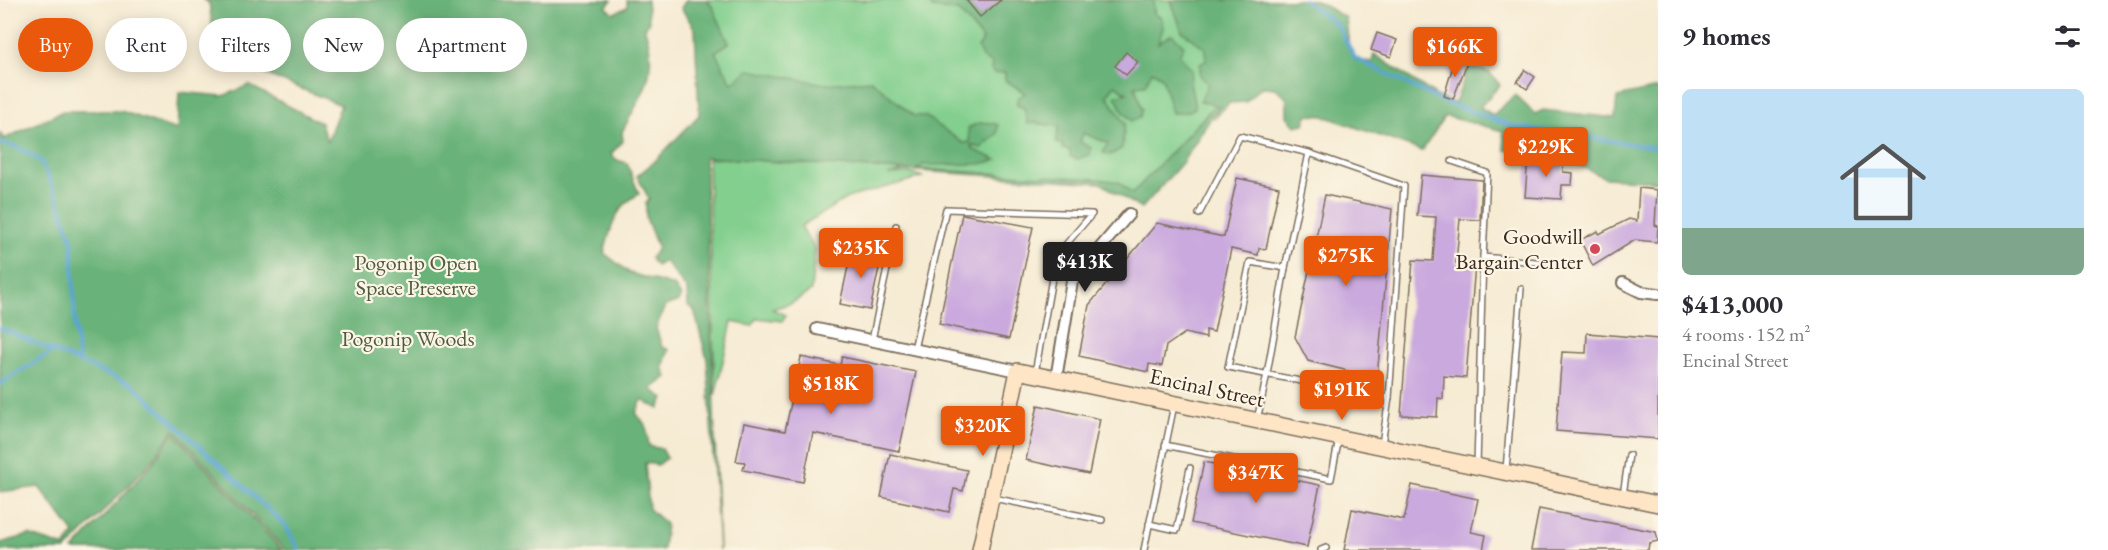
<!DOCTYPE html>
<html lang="en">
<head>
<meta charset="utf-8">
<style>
	:root { --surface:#fff; --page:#f7f7f7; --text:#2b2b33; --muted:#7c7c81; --line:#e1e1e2; --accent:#ea580c }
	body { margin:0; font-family:"EB Garamond",serif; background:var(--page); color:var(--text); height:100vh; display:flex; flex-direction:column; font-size:22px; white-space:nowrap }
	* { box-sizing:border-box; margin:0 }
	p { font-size:20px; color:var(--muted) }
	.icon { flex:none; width:33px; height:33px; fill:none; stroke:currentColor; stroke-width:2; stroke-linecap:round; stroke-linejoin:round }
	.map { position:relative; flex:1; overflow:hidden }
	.sheet { display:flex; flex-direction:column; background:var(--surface); width:450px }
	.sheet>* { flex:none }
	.top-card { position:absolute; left:18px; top:18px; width:570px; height:54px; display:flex; gap:12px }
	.price { position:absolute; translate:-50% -51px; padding:0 14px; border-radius:6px; background:var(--accent); color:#fff; font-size:20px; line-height:39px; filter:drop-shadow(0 2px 3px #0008) }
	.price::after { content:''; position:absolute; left:50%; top:36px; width:18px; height:14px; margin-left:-9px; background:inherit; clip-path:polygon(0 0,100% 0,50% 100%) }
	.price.current { background:#222; color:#fff }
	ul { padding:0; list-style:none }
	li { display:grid; align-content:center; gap:12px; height:318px; padding:0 24px }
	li+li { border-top:2px solid var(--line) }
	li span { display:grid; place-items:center; height:186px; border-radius:9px; color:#555 }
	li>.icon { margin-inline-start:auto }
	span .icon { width:108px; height:108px; fill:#fffc; stroke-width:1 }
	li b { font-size:26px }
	h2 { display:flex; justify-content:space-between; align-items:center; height:72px; padding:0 24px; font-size:26px }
	.chip { padding:0 21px; border-radius:27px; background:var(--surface); box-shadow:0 3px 15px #0003; font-size:21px; line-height:54px }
	.chip.current { background:var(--accent); color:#fff }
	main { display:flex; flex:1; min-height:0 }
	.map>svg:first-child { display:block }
	.green { fill:#82cf8e; stroke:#5e7c56; stroke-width:1.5 }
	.forest { fill:#69b279; stroke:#526e4c; stroke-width:1.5 }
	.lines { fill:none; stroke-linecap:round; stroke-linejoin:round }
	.stream { stroke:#5ca5d3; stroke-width:4 }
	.building { fill:#caa9de }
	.lane-casing { stroke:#7c6e5d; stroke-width:8 }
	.street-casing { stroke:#7c6e5d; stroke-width:14 }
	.secondary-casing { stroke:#7c6e5d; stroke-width:18 }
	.lane { stroke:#fff; stroke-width:5 }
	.street { stroke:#fff; stroke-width:10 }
	.secondary { stroke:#fde5c5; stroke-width:15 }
	.poi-dot { fill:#d1495b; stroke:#fcf5e5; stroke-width:2 }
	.labels { text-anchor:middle; stroke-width:4.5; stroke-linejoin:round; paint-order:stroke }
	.poi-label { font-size:22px; fill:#3b2a1e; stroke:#fcf5e5; text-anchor:end }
	.park-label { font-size:22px; fill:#505c40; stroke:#fcf5e5 }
	.street-label { font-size:22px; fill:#3b2a1e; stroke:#fcf5e5 }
</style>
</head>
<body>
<main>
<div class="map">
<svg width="1658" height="550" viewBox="0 0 1658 550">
	<rect width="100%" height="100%" fill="#fcf5e5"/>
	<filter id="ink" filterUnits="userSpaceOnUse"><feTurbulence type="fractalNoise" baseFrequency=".0167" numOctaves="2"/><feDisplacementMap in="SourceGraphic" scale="12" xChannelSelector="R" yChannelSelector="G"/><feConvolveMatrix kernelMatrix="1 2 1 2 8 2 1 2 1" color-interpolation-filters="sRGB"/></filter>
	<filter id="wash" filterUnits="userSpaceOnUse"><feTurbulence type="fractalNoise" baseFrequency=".008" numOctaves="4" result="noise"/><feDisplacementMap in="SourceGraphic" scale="24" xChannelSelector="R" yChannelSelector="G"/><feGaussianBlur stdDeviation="1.35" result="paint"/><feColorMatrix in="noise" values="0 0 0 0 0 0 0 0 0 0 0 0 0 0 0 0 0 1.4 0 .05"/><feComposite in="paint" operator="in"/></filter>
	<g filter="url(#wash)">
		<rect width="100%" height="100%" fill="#f6ebd3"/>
		<path class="green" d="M707,0H928L933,8L959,11L983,40L982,57L1005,72L1025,93L1024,108L1035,123L1060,126L1080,143L1083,133L1109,143L1103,152L1125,124L1107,95L1115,85L1127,94L1116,96L1122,110L1135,86L1152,71L1162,77L1173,113L1195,108L1190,83L1191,70L1158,43L1153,0H1171L1182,31L1205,48L1208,84L1216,104L1132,194L1119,182L915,169L919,166L888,175L907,172L923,177L847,198L801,226L815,250L811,291L792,303L772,309L786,315L782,321L757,318L752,326L732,322L715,396L708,159L727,155L719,145L713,8Z"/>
		<g class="forest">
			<path d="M204,0H612L606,7L614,13L627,7V0H647L649,21L645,29C660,75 642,93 622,132L623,141L611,154L617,160L627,163L639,194C615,206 611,228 604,253L630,273L674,286L681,296L678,302L665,306L656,328L662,347L669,350L663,367L667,377L651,389L664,398L659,409L642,400L636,413L646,426L649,446L662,449L667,458L658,465L645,463L649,509L666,524L663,550H285L174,430L149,464L66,550H0V543L29,535L65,547L74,533L39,487L0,492V133L4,139L63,111H121L177,130L179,92L223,96L249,85L321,123L327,141L341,105L216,54L209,3Z"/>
			<path d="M686,0H707L713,8L729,43L715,52L732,83L749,70L825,84L871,80L914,116H925L963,143L970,142L968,128C979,122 987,121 998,125L997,134L981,148L971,145L974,150L997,160L979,164L923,165L917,169L1099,179L1119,182L1132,194L1216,105L1200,101L1208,84L1200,76V64L1206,61L1205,48L1182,31L1171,0H1315L1346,18L1349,48L1356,60L1372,62L1374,54L1440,98L1455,103L1469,66L1489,72L1500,85L1480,107L1493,115L1515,95L1535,114L1543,110L1615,118L1617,97L1658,88V181L1605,178L1565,158L1505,150L1503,131L1445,116L1422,151L1324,116L1307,115L1304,124L1295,126L1287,116V99L1276,88L1261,87L1246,102L1229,103L1214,119L1220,104L1182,163L1141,209L1101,183L705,157L719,550L707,359L694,310L688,306L687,290L665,261L656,266L650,258L658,249L646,218V203L649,199L637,176L655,161L699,115L695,29L681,8Z"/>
			<path d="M928,0H1153L1154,14L1161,17L1163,28L1158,43L1172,34L1184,46L1179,55L1192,70L1190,83L1195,108L1187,112L1172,113L1162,77L1152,71L1145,85L1135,86L1142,109L1140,117L1132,121L1122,110L1115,96L1127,93L1115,85L1107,95L1125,124L1122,148L1111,155L1103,153L1108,143L1083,133L1080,142L1091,148L1090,155L1077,159L1070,156V150L1063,149V144L1056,143L1059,126L1035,123L1028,124L1024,108L1017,105V99L1025,93L1005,80V72L994,74L991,69L992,64L982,57L978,48L983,40L959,11L932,8Z"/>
			<path d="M174,433L282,550H73L151,465Z"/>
		</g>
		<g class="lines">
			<g class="stream">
				<path d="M1304,0L1338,26L1355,58L1442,101L1513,126L1658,148"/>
				<path d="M0,143L17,147L41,161L56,194L72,240L75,328L79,361"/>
				<path d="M0,328L133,385L285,525L299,550"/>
				<path d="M0,384L53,351"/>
			</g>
		</g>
		<g id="blocks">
			<g class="building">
				<path d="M966,0H1001L980,17Z"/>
				<path d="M1377,33L1397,40L1391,57L1371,50Z"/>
				<path d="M1126,52L1138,62L1126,75L1115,66Z"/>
				<path d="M1455,59L1467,63L1453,99L1444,96Z"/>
				<path d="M1525,70L1535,77L1527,89L1517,82Z"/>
				<path d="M1528,157L1564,159L1563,172L1573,173L1572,185H1562L1561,199L1525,197Z"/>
				<path d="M1421,175L1482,180L1480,220L1460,219L1456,263L1475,264L1466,378L1444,376L1443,399L1438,398L1437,417L1401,415L1413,260L1433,261L1436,217L1417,216Z"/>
				<path d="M1237,178L1279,187L1266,249L1259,248L1258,255L1231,249L1214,332L1206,330V338L1185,333L1166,346L1162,366L1149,364L1148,372L1079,356L1089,305L1157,223L1224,237Z"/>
				<path d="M1639,188L1657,190L1655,225L1658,226L1657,242L1635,240L1593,266L1580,240L1598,231L1599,234L1629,219L1637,221Z"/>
				<path d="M1325,195L1392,209L1377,378L1308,361L1295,337Z"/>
				<path d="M962,214L1033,227L1009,339L939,324Z"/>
				<path d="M852,248L882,254L870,310L840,304Z"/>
				<path d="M1587,333L1658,339V439L1556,431L1562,352L1586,353Z"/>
				<path d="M801,357L840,365L842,357L916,372L899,451L813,433L803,482L743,470L745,462L736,461L744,423L785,431Z"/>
				<path d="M1038,405L1100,419L1089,474L1026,460Z"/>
				<path d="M890,454L967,470L963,491L954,489L949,512L881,497Z"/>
				<path d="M1204,462L1320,485L1307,547L1191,523Z"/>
				<path d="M1412,485L1478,499L1471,532L1486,535L1483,550H1344L1352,509L1404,520Z"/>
				<path d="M1539,509L1656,532L1658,541L1649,543L1648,550H1531Z"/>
			</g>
		</g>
	</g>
	<g filter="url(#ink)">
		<use href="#blocks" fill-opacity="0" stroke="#7c6e5d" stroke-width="1.5"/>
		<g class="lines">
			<defs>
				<g id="lane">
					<path d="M1452,161L1487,173L1483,257L1547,263"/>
					<path d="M1199,214L1240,136L1309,153L1285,268"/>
					<path d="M872,340L896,226"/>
					<path d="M914,349L946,209L1092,214L1056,256L1035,373"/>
					<path d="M1257,419C1270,369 1276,318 1285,268L1250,262L1228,367L1389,398L1404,186L1309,153"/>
					<path d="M1382,444L1389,398"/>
					<path d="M1165,445L1331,479L1339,438"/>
					<path d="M1477,465L1483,257"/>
					<path d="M1506,470L1521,289"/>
					<path d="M1623,495L1629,455"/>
					<path d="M993,498L1102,520"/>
					<path d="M1149,524L1177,530L1190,468"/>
					<path d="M1144,550L1174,405"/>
					<path d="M1321,550L1326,548"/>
				</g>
				<g id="street">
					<path d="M1623,283L1641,292L1658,294"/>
					<path d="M817,329L1018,371"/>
					<path d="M1056,379L1072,281L1129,214"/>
				</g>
				<path id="secondary" d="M980,550L1018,371L1658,504"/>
			</defs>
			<use href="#lane" class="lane-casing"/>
			<use href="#street" class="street-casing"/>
			<use href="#secondary" class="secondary-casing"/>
			<use href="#lane" class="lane"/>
			<use href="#street" class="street"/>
			<use href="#secondary" class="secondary"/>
		</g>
	</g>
	<circle class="poi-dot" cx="1595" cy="249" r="6"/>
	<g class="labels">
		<g class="poi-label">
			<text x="1583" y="244">Goodwill<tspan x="1583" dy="25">Bargain Center</tspan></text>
		</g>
		<g class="park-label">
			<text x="416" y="270">Pogonip Open<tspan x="416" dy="25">Space Preserve</tspan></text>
			<text x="408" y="346">Pogonip Woods</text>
		</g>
		<g class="street-label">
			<text transform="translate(1207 387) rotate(12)" y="8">Encinal Street</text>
		</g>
	</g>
</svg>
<b class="price" style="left:1455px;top:78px">$166K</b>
<b class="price" style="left:1546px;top:178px">$229K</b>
<b class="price" style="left:861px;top:279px">$235K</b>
<b class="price" style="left:1346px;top:287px">$275K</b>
<b class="price current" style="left:1085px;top:293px">$413K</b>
<b class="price" style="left:831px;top:415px">$518K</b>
<b class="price" style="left:1342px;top:421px">$191K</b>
<b class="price" style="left:983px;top:457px">$320K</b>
<b class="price" style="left:1256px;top:504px">$347K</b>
<div class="top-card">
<a class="chip current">Buy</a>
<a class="chip">Rent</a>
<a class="chip">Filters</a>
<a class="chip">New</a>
<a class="chip">Apartment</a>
</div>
</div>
<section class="sheet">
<h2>9 homes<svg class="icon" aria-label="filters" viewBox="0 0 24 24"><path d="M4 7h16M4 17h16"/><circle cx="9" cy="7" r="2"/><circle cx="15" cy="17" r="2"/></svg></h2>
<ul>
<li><span style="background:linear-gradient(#bfe0f5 75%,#7fa58c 0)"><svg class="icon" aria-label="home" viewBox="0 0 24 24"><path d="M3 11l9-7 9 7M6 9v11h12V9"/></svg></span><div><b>$413,000</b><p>4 rooms · 152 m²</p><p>Encinal Street</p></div></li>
</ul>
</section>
</main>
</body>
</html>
